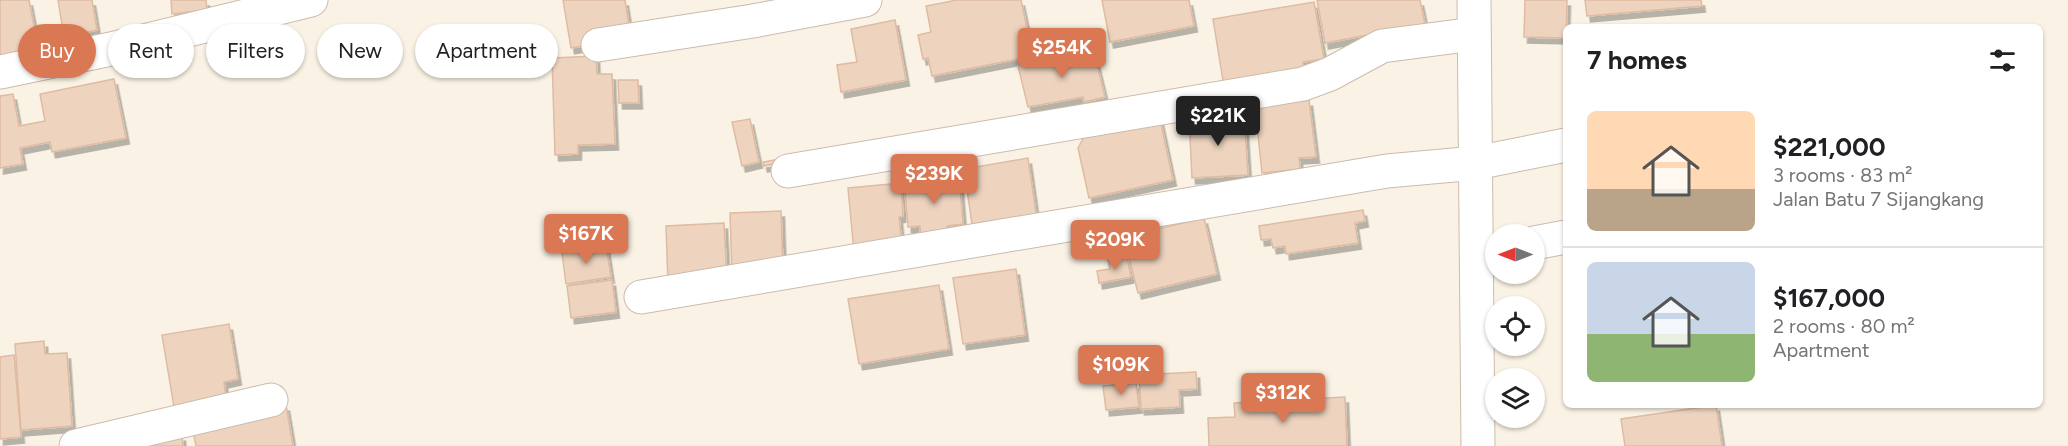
<!DOCTYPE html>
<html lang="en">
<head>
<meta charset="utf-8">
<style>
	:root { --surface:#fff; --page:#f2f2f2; --text:#202124; --muted:#757577; --line:#e0e0e0; --accent:#db7854 }
	body { margin:0; font-family:Figtree,sans-serif; background:var(--page); color:var(--text); height:100vh; display:flex; flex-direction:column; font-size:22px; white-space:nowrap }
	* { box-sizing:border-box; margin:0 }
	p { font-size:20px; color:var(--muted) }
	.icon { flex:none; width:33px; height:33px; fill:none; stroke:currentColor; stroke-width:2; stroke-linecap:round; stroke-linejoin:round }
	.map { position:relative; flex:1; overflow:hidden }
	.panel { position:absolute; left:1563px; top:24px; width:480px; height:384px; display:flex; flex-direction:column; background:var(--surface); border-radius:9px; box-shadow:0 2px 4px #0004 }
	.panel>* { flex:none }
	.top-card { position:absolute; left:18px; top:24px; width:570px; height:54px; display:flex; gap:12px }
	.needle { width:39px; rotate:270deg }
	.tools { position:absolute; left:1485px; top:224px; display:grid; gap:12px }
	.tools a { display:grid; place-items:center; width:60px; height:60px; border-radius:50%; background:var(--surface); box-shadow:0 2px 4px #0004; font-size:30px }
	.price { position:absolute; translate:-50% -51px; padding:0 14px; border-radius:6px; background:var(--accent); color:#fff; font-size:20px; line-height:39px; filter:drop-shadow(0 2px 3px #0008) }
	.price::after { content:''; position:absolute; left:50%; top:36px; width:18px; height:14px; margin-left:-9px; background:inherit; clip-path:polygon(0 0,100% 0,50% 100%) }
	.price.active { background:#222; color:#fff }
	ul { padding:0; list-style:none }
	li { display:flex; align-items:center; gap:18px; height:150px; padding:0 24px }
	li+li { border-top:2px solid var(--line) }
	li span { display:grid; place-items:center; flex:none; width:168px; height:120px; border-radius:9px; color:#555 }
	li>.icon { margin-inline-start:auto }
	span .icon { width:72px; height:72px; fill:#fffc; stroke-width:1 }
	li b { font-size:26px }
	h2 { display:flex; justify-content:space-between; align-items:center; height:72px; padding:0 24px; font-size:26px }
	.tag { padding:0 21px; border-radius:27px; background:var(--surface); box-shadow:0 2px 4px #0004; font-size:21px; line-height:54px }
	.tag.active { background:var(--accent); color:#fff }
	.map>svg:first-child { display:block }
	.building { fill:#eed4bf; stroke:#dfbba1; stroke-width:1.5; filter:url(#shadow) }
	.lines { fill:none; stroke-linecap:round; stroke-linejoin:round }
	.minor-casing { stroke:#cbbbad; stroke-width:35 }
	.minor { stroke:#fff; stroke-width:33 }
</style>
</head>
<body>
<div class="map">
<svg width="2068" height="446" viewBox="0 0 2068 446">
	<defs>
		<filter id="shadow"><feDropShadow dx="3.5" dy="6" stdDeviation="0" flood-color="#0004"/></filter>
	</defs>
	<rect width="100%" height="100%" fill="#faf3e5"/>
	<g class="building">
		<path d="M0,0H29L37,41L21,45L24,60L0,65Z"/>
		<path d="M58,0H92L97,30L64,37Z"/>
		<path d="M171,0H206L207,10L172,14Z"/>
		<path d="M563,0H625L630,32L628,38L571,48Z"/>
		<path d="M957,0H1021L1033,56L932,76L928,58L923,59L918,35L931,32L926,6Z"/>
		<path d="M1102,0H1189L1194,26L1110,42Z"/>
		<path d="M1317,0H1420L1425,24L1325,43Z"/>
		<path d="M1525,0H1567L1566,38L1524,37Z"/>
		<path d="M1585,0H1701L1702,6L1587,16Z"/>
		<path d="M1314,2L1324,59L1303,62L1304,74L1224,87L1213,19Z"/>
		<path d="M895,20L906,80L841,92L837,65L857,62L851,29Z"/>
		<path d="M1093,48L1105,97L1084,102L1083,97L1028,107L1018,66Z"/>
		<path d="M596,56L597,74H612L615,144L578,145V154L555,155L552,58Z"/>
		<path d="M114,79L126,138L52,152L50,142L20,148L23,164L0,168V96L13,94L19,126L45,121L40,94Z"/>
		<path d="M618,80H638L639,103H619Z"/>
		<path d="M1309,100L1316,157L1299,158L1300,169L1262,173L1255,107Z"/>
		<path d="M1244,115L1248,175L1192,178L1189,118Z"/>
		<path d="M750,119L759,162L742,166L732,122Z"/>
		<path d="M1160,119L1173,180L1089,198L1078,148L1085,135Z"/>
		<path d="M797,156V159L764,166L763,162Z"/>
		<path d="M1028,158L1036,214L972,224L964,169Z"/>
		<path d="M959,174L963,224L947,226L944,240L921,242L920,226L908,227L904,179Z"/>
		<path d="M901,183L903,216L899,217L902,248L854,252L848,188Z"/>
		<path d="M1363,210L1365,221L1355,223L1358,243L1286,254L1285,246L1273,248L1271,239L1261,240L1259,226Z"/>
		<path d="M781,211L783,269L732,275L730,213Z"/>
		<path d="M1204,218L1217,274L1138,293L1124,237Z"/>
		<path d="M724,223L727,281L668,284L666,226Z"/>
		<path d="M606,245L611,277L566,284L562,253Z"/>
		<path d="M1127,257L1131,277L1099,283L1097,271L1110,269L1108,260Z"/>
		<path d="M1016,269L1025,335L963,344L953,278Z"/>
		<path d="M612,280L616,312L571,318L567,286Z"/>
		<path d="M939,285L949,349L859,364L848,299Z"/>
		<path d="M229,324L238,379L224,382L226,398L174,407L162,335Z"/>
		<path d="M44,341L45,354L67,353L72,426L21,430L15,344Z"/>
		<path d="M14,355L21,437L0,439V357Z"/>
		<path d="M1196,372L1197,389L1179,390L1180,407L1141,409L1139,375Z"/>
		<path d="M1136,383L1139,407L1106,410L1103,386Z"/>
		<path d="M1345,397L1347,446H1209L1208,418L1235,417L1234,403Z"/>
		<path d="M286,405L293,446H196L191,421Z"/>
		<path d="M1716,405L1722,446H1625L1621,419Z"/>
		<path d="M182,435L183,446H108Z"/>
	</g>
	<g class="lines">
		<defs>
			<g id="minor">
				<path d="M1474,0L1478,446"/>
				<path d="M598,45L753,21L865,0"/>
				<path d="M0,72L111,49L311,0"/>
				<path d="M788,171L1303,84L1330,74L1382,46L1474,34"/>
				<path d="M1534,243L1566,237"/>
				<path d="M641,297L1387,171L1476,163L1566,145"/>
				<path d="M76,446L271,400"/>
			</g>
		</defs>
		<use href="#minor" class="minor-casing"/>
		<use href="#minor" class="minor"/>
	</g>
</svg>
<div class="tools">
<a><svg class="needle" viewBox="-14 -14 28 28"><path d="M0-13l5 13h-10z" fill="#e53935"/><path d="M0 13l5-13h-10z" fill="#757577"/></svg></a>
<a><svg class="icon" aria-label="locate" viewBox="0 0 24 24"><circle cx="12" cy="12" r="6"/><path d="M12 2v4M12 18v4M2 12h4M18 12h4"/></svg></a>
<a><svg class="icon" aria-label="layers" viewBox="0 0 24 24"><path d="M12 4l9 5-9 5-9-5zM3 14l9 5 9-5"/></svg></a>
</div>
<b class="price" style="left:1062px;top:79px">$254K</b>
<b class="price active" style="left:1218px;top:147px">$221K</b>
<b class="price" style="left:934px;top:205px">$239K</b>
<b class="price" style="left:586px;top:265px">$167K</b>
<b class="price" style="left:1115px;top:271px">$209K</b>
<b class="price" style="left:1121px;top:396px">$109K</b>
<b class="price" style="left:1283px;top:424px">$312K</b>
<div class="top-card">
<a class="tag active">Buy</a>
<a class="tag">Rent</a>
<a class="tag">Filters</a>
<a class="tag">New</a>
<a class="tag">Apartment</a>
</div>
<section class="panel">
<h2>7 homes<svg class="icon" aria-label="filters" viewBox="0 0 24 24"><path d="M4 7h16M4 17h16"/><circle cx="9" cy="7" r="2"/><circle cx="15" cy="17" r="2"/></svg></h2>
<ul>
<li><span style="background:linear-gradient(#ffd9b3 65%,#b9a48a 0)"><svg class="icon" aria-label="home" viewBox="0 0 24 24"><path d="M3 11l9-7 9 7M6 9v11h12V9"/></svg></span><div><b>$221,000</b><p>3 rooms · 83 m²</p><p>Jalan Batu 7 Sijangkang</p></div></li>
<li><span style="background:linear-gradient(#c9d6e8 60%,#8fb573 0)"><svg class="icon" aria-label="home" viewBox="0 0 24 24"><path d="M3 11l9-7 9 7M6 9v11h12V9"/></svg></span><div><b>$167,000</b><p>2 rooms · 80 m²</p><p>Apartment</p></div></li>
</ul>
</section>
</div>
</body>
</html>
